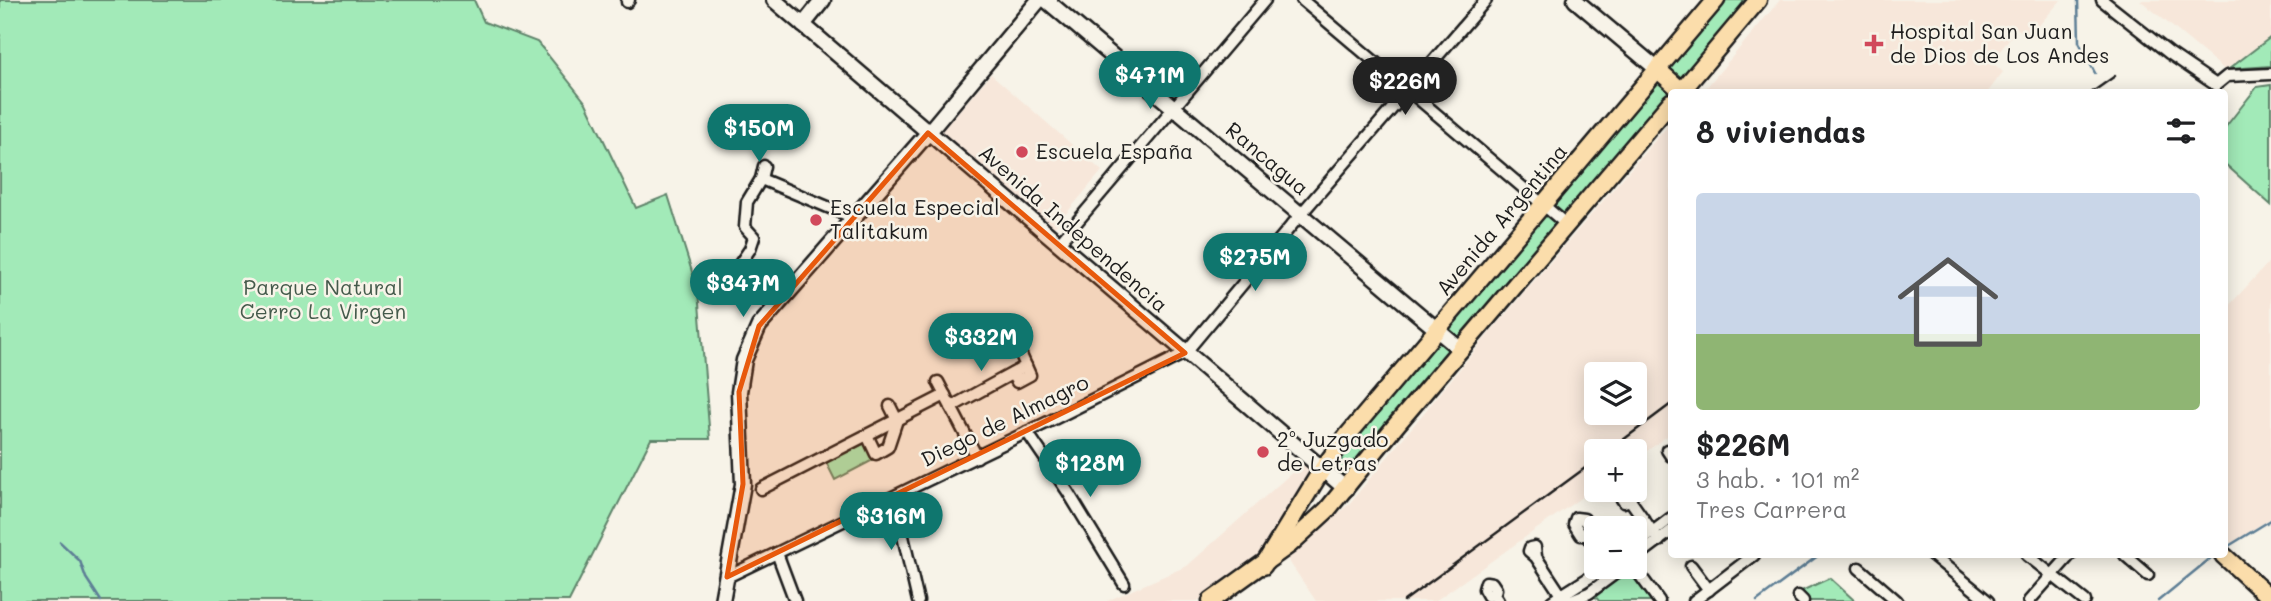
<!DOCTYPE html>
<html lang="es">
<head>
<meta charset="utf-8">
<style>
	:root { --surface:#fff; --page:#f6f6f6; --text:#202124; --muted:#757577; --accent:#0f766e }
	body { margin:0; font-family:Mali,sans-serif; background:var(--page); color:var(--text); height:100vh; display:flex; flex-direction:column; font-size:26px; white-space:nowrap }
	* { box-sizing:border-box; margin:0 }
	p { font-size:23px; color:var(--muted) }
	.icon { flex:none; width:38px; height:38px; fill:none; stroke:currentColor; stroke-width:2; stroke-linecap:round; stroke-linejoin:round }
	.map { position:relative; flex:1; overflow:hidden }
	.sheet { position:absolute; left:1668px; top:89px; width:560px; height:469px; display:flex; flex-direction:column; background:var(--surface); border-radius:7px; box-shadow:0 4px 18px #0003 }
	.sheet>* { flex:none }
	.tools { position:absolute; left:1584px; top:362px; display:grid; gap:14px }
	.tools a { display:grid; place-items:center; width:63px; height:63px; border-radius:7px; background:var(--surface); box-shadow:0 4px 18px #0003; font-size:35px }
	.price { position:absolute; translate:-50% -60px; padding:0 16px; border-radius:24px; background:var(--accent); color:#fff; font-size:23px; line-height:46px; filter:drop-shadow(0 2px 4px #0008) }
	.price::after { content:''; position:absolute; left:50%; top:42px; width:21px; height:16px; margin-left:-10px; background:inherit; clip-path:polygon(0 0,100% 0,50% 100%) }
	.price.active { background:#222; color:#fff }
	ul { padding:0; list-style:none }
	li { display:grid; align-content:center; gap:14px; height:371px; padding:0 28px }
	li span { display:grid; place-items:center; height:217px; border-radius:7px; color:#555 }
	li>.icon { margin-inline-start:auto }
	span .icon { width:126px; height:126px; fill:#fffc; stroke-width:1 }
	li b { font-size:30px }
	h2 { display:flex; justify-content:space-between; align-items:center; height:84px; padding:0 28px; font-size:30px }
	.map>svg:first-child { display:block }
	.built { fill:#f7e7da; fill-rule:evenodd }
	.green { fill:#a2eab8; stroke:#5f836a; stroke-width:2 }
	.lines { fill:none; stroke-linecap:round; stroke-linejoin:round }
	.stream { stroke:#5d7e95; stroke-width:2.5 }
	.street-casing { stroke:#1c1c1c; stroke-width:15 }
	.secondary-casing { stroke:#1c1c1c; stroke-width:19 }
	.primary-casing { stroke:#1c1c1c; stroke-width:21 }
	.street { stroke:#f7f3e8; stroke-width:10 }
	.secondary { stroke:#f7f3e8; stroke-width:14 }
	.primary { stroke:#fbddab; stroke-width:16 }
	.rail { stroke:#1c1c1c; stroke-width:2.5 }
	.marked { fill:#e8590c; fill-opacity:0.2; stroke:#e8590c; stroke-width:5; stroke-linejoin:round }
	.poi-dot { fill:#d1495b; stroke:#f7f3e8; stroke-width:2.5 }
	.labels { text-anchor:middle; stroke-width:5; stroke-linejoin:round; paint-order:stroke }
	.poi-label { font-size:21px; fill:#1c1c1c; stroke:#f7f3e8; text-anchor:start }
	.street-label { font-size:21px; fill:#1c1c1c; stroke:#f7f3e8 }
	.park-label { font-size:21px; fill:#445a4b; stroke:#f7f3e8 }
</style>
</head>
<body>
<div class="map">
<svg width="2271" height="601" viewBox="0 0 2271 601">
	<rect width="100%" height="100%" fill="#f7f3e8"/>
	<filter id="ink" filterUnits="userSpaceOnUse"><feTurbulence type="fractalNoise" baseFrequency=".0143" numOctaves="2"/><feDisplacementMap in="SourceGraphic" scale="14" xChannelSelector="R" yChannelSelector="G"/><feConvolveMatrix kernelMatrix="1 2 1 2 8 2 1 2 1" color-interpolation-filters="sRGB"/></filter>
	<g filter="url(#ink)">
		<g class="built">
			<path d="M1780,0H2061L2028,38L2017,28L1992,62L2003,72L1987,93H1705L1706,88Z"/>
			<path d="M2140,0H2271V37L2225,70Z"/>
			<path d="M991,74L1102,171L1053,229L941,132Z"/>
			<path d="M1671,122V433L1635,460L1634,452H1596V487L1435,601H1316L1284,554L1327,523L1349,504L1492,330ZM1596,374H1634V413H1596Z"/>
			<path d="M2271,260V518L2232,544L2224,538V311Z"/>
			<path d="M1305,461L1314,470L1262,554L1206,597L1197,601H1107L1187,566Z"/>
		</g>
		<g class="green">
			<path d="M0,0H474L484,22L537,42L543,49L586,103L636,208L668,195L698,291L710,439H651L569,601H0Z"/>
			<path d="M1725,0H1756L1677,93H1671V100L1346,480L1326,467Z"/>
			<path d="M2271,37V66L2229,69Z"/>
			<path d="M2271,85V205L2224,163V129L2257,87Z"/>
			<path d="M865,443L873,460L835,480L826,462Z"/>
			<path d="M1631,567L1654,601H1599L1594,595Z"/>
			<path d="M1830,578L1855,601H1807L1799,592Z"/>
		</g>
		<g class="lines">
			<g class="stream">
				<path d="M2078,0L2079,42L2095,73"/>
				<path d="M60,542L80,561L86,578L101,601"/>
				<path d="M2227,547L2271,520"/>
				<path d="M1757,601L1819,555"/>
				<path d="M2158,601L2212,557"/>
			</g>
			<defs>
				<g id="street">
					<path d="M1302,0L1567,225"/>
					<path d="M2102,0L2169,53L2216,85L2227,76L2271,74"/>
					<path d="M627,2L629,0"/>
					<path d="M761,179L764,166"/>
					<path d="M1059,243L1265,0"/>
					<path d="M739,265L750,249L754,237L745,227L747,202L761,179L854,218"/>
					<path d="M1012,374L1017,382L1030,375L1018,348"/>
					<path d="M938,382L977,457"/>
					<path d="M951,407L1026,366"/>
					<path d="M1027,432L1068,492L1124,584"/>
					<path d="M867,435L876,454L888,447L897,420L890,406"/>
					<path d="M1667,450L1671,456"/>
					<path d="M761,489L945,395"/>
					<path d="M1623,490L1620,496L1624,502L1630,500"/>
					<path d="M1629,490L1632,495L1630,500L1659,541"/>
					<path d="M894,497L918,601"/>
					<path d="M1587,535H1581L1574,524L1576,518L1584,519L1589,528L1587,535L1596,548"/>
					<path d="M1634,546L1671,518"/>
					<path d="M777,553L795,601"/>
					<path d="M1932,555L1988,601"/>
					<path d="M2027,555L2085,601"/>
					<path d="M2125,555L2148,575"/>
					<path d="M1536,557L1535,547L1530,548L1529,551L1536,557L1565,601"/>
					<path d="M1634,559L1671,531"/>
					<path d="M1691,566L1709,590"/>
					<path d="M1634,567L1659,601"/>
					<path d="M1859,568L1897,601"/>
					<path d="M727,577L1048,422L1185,353L1301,214L1486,0"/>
					<path d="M1494,595L1488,596L1484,589L1486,582L1492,583L1496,589L1494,595L1498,601"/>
					<path d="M1798,596L1803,601"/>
					<path d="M1552,601L1606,567"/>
					<path d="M1569,601L1589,593L1624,567"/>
					<path d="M1694,601L1754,555"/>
					<path d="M2029,601L2070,555"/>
				</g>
				<g id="secondary">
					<path d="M774,0L1346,489"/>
					<path d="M1046,0L1461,350"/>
					<path d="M1575,0L1657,69"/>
					<path d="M803,25L823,0"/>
					<path d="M722,601L743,484L739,392L744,360L759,326L928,133L1039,0"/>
				</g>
				<g id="primary">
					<path d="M1657,69L1684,93"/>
					<path d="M1680,93L1758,0"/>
					<path d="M2223,555L2271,599"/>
					<path d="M1263,566L1323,468L1347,436L1716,0"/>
					<path d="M1211,601L1289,545L1327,510L1397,424L1671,102"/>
				</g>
			</defs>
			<use href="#street" class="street-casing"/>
			<use href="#secondary" class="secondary-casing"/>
			<use href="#primary" class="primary-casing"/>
			<use href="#street" class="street"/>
			<use href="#secondary" class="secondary"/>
			<use href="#primary" class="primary"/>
			<g class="rail">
				<path d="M2091,93L2115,76"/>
				<path d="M1607,452L1671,404"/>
				<path d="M1404,601L1596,460"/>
			</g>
		</g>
	</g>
	<path class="marked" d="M928,133L1185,353L727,577L743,484L739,392L759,326Z"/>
	<g class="poi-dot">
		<path d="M1870.5 33.5h7v7h7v7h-7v7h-7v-7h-7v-7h7z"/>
		<circle cx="1022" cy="152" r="7"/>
		<circle cx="816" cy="220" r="7"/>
		<circle cx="1263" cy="452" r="7"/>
	</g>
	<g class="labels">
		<g class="poi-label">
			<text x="1890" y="39">Hospital San Juan<tspan x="1890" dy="24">de Dios de Los Andes</tspan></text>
			<text x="1036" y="159">Escuela España</text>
			<text x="830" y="215">Escuela Especial<tspan x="830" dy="24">Talitakum</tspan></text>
			<text x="1277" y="447">2º Juzgado<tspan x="1277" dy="24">de Letras</tspan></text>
		</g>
		<g class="street-label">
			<text transform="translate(1267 159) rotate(40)" y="7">Rancagua</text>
			<text transform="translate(1502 220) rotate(-50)" y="7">Avenida Argentina</text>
			<text transform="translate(1073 229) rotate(41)" y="7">Avenida Independencia</text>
			<text transform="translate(1005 421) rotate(-26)" y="7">Diego de Almagro</text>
		</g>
		<g class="park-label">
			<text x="323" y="295">Parque Natural<tspan x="323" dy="24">Cerro La Virgen</tspan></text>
		</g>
	</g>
</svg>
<div class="tools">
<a><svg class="icon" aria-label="layers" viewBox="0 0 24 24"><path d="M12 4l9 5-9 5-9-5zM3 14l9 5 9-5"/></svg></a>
<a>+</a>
<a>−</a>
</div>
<b class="price" style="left:1150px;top:111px">$471M</b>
<b class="price active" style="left:1405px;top:117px">$226M</b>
<b class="price" style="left:759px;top:164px">$150M</b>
<b class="price" style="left:1255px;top:293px">$275M</b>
<b class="price" style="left:743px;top:319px">$347M</b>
<b class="price" style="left:981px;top:373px">$332M</b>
<b class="price" style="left:1090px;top:499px">$128M</b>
<b class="price" style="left:891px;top:552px">$316M</b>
<section class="sheet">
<h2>8 viviendas<svg class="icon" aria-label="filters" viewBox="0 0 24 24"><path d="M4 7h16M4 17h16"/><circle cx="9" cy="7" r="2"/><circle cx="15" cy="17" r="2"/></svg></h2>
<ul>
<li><span style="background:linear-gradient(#c9d6e8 65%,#8fb573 0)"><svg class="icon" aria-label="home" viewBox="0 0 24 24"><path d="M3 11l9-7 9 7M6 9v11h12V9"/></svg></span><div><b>$226M</b><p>3 hab. · 101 m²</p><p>Tres Carrera</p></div></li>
</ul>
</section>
</div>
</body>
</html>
